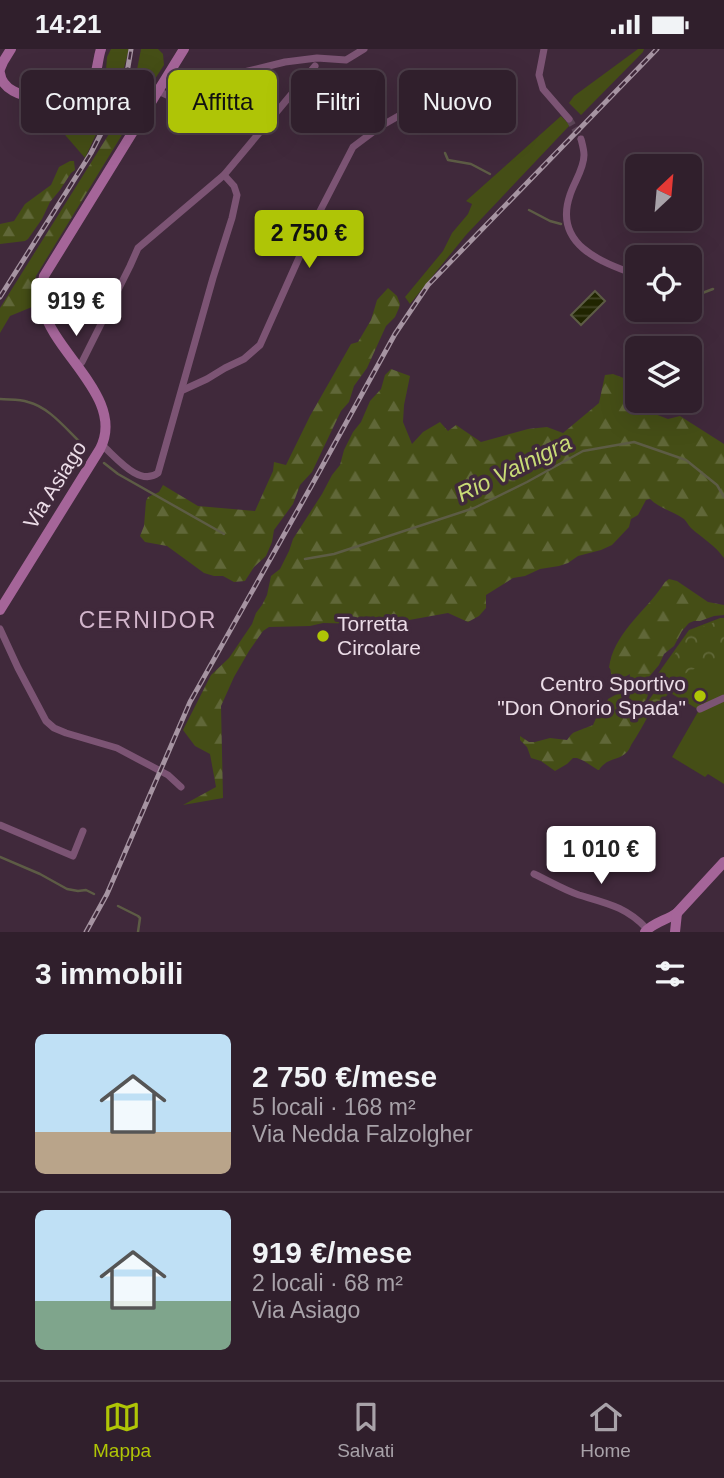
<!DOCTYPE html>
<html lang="it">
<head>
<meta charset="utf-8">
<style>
	:root { --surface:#301f2c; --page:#3c2c38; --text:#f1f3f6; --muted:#a8a2a9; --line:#4b3d48; --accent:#afc506 }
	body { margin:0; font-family:Helvetica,sans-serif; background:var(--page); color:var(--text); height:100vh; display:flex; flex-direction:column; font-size:26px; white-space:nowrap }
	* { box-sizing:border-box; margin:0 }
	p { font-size:23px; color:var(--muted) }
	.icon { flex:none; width:38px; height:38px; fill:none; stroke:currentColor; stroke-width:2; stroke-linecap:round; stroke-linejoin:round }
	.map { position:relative; height:883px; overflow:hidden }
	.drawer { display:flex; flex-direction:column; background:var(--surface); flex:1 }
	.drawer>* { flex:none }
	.hud { position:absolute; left:21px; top:21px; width:682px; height:63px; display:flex; gap:14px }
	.needle { width:46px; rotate:26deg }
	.fabs { position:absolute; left:625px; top:105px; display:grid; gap:14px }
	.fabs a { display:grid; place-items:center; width:77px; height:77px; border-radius:10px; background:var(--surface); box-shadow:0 7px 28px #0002,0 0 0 2px var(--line); font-size:35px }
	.price { position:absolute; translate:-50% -60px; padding:0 16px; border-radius:7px; background:#fff; color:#222; font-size:23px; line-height:46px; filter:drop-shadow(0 2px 4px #0008) }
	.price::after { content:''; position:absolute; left:50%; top:42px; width:21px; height:16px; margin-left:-10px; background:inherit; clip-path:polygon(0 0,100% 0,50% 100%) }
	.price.on { background:var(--accent); color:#111 }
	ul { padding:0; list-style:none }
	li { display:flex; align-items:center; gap:21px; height:175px; padding:0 35px }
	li+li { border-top:2px solid var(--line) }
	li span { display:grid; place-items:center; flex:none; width:196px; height:140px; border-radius:10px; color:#555 }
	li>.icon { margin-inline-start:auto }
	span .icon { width:84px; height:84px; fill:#fffc; stroke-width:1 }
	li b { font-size:30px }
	h2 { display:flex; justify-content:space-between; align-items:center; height:84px; padding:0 35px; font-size:30px }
	.tag { padding:0 24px; border-radius:10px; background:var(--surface); box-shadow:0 7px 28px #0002,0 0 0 2px var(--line); font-size:24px; line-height:63px }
	.tag.on { background:var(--accent); color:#111 }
	.status { display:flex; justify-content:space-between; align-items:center; height:49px; padding:0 35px; background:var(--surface); direction:ltr }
	.status svg { height:19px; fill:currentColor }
	.menu { display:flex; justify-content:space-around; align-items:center; height:98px; border-top:2px solid var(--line); background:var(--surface); font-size:19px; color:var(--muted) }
	.menu a { display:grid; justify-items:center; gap:4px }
	.menu .on { color:var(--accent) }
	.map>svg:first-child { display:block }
	.grass { fill:#454e16 }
	.forest { fill:url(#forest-firs) }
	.park { fill:url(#park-crowns) }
	.water { fill:url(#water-rules); stroke:#5d5c45; stroke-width:2 }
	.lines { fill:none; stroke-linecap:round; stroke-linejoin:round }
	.stream { stroke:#5d5c45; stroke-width:2.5 }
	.street-tunnel { stroke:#5a4455; stroke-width:7; stroke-dasharray:7 3.5; stroke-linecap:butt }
	.street { stroke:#7c5474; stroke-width:7 }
	.secondary { stroke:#a56599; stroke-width:10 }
	.rail-casing { stroke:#a694a2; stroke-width:5 }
	.rail { stroke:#40293b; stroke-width:2.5; stroke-dasharray:8; stroke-linecap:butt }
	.poi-dot { fill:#afc506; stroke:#40293b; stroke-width:2.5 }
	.labels { text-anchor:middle; stroke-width:7; stroke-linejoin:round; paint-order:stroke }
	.street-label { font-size:21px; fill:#ebdce7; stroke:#40293b }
	.poi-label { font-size:21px; fill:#ebdce7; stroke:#40293b; text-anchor:start }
	.water-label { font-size:23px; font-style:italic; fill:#c8db76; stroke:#40293b }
	.neighbourhood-label { font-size:23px; letter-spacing:2px; fill:#d2b5cb; stroke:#40293b }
</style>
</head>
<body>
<div class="status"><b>14:21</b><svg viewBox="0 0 49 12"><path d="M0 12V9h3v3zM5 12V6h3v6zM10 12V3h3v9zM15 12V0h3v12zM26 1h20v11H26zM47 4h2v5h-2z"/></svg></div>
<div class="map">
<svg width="724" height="883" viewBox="0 0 724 883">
	<defs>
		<pattern id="forest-firs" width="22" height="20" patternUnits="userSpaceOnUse" patternTransform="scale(1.75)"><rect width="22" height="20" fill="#454e16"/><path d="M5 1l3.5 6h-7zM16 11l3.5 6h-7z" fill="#606738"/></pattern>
		<pattern id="park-crowns" width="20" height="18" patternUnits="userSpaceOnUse" patternTransform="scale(1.75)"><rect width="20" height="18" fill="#454e16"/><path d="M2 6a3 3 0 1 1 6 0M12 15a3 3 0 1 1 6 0" fill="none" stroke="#606738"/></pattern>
		<pattern id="water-rules" width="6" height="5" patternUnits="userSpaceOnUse" patternTransform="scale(1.75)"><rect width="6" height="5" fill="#202500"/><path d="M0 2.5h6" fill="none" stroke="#414425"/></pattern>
	</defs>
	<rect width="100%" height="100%" fill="#40293b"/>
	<g class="grass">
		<path d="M111,0H129L120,34L85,109L53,72L49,57L72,58L95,45L105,34L107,8Z"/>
		<path d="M141,0H158L163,5L164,16L142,50L133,41Z"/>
		<path d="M638,0H644L643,3L581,66L569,54L574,47Z"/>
		<path d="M561,67L570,76L466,186L410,255L405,248L443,202L452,184L468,165L472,155L466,152Z"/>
		<path d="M720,569H724V735L708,725L705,728L672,708L699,661L652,633L689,581Z"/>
	</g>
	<g class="forest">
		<path d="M134,45L142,53L36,227L33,240L32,258L10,267L0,284V259Z"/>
		<path d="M70,112H74L75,121L71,124L60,141L50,153L42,170L28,190L25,192L0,195V175L14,172L25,155L51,136L59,118Z"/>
		<path d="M388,239L397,247L400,255L399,259L395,268L386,277L367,319L354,337L349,353L341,362L312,423L300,436L293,455L274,481L272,493L266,507L254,518L245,532L234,533L223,527H214L204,524L167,497L145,493L140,487L144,477L146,452L148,448L159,443L163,436L198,457L255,462L273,422L274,413L286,416L310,367L351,295L358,293L371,271L377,251Z"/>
		<path d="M391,320L410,327L404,356L403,373L412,395L423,383L440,373L448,382L456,376L481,393L528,380L547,378L563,384L599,354L605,326L613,325L629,331L631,356L668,370L680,367L724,395V509C715,496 702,489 691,479C688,476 687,473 684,470C673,462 660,460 650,450L646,451L638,466L631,470L629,478L612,496L601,501L578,507L568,514L559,517L540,520L525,527L513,529L486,546V559L479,567L468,573L448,564L398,573L370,575L323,574L310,577L269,578L263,582L249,602L234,628L221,657L223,749L183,756L216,738L210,705L195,697L183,681L211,626L229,609L252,575L256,564L262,556L267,546L271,527L280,520L289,502L293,490L322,445L332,426L340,416L344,401L353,383L361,373L370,352L381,340L385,326Z"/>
		<path d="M669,530L677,532L708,553L724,556V566L714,567L700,572H694L689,574L682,582L674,597L664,605L659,616L648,629L656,638L649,643L646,651L638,658L640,664L647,669C642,678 638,685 633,693C630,697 630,700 627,703C619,712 607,708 599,721H598L584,712L577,709H573L567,715L555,722L541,712L531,709L527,698L520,691V687L529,693H535L550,689L567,691C569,689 570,686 573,684C574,683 591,677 593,676L597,667L604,660L608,650L617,645L621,637L629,631L630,625L612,635L610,634C611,631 612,627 611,624C610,614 608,624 610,613C617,581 649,559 665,533Z"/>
	</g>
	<path class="park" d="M717,572L724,589V605L682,626L692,646L688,652L670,642L651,669L641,662L659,637L665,618L691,583Z"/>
	<path class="water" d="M595,242L605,252L581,276L571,266Z"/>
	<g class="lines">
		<g class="stream">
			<path d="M445,104L448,111L471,115L490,125"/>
			<path d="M529,161L550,172L561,175"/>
			<path d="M697,246L713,240"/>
			<path d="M0,350C9,351 19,350 28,353C49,358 66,380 81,394"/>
			<path d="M104,414L118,425L224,485"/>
			<path d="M305,510L334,505L474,459L527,433L583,402L634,393L686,411L717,436L724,448"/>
			<path d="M0,808L40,825L67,840L78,842L86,841L94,845"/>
			<path d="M118,857L138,867L140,869L138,883"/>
		</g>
		<path class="street-tunnel" d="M569,70L581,90"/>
		<g class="street">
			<path d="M544,0L539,26L543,40L569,70"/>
			<path d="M158,42L169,47L193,41L244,23L285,13L317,9L346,11L364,0"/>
			<path d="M581,90C582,94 584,101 584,106C584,120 574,133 570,146C553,195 600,213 637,226"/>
			<path d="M77,318L82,313L130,217L138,199L224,126L315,17"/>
			<path d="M183,341L207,330L225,319L244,310L260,296L319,164L353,98L381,77L409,61"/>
			<path d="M102,396C116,408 139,438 158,424L213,229L232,169L237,146L234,137L224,126"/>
			<path d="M0,580L18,619L46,672L54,679L66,684L117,699L168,726L181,738"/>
			<path d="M700,660L724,649"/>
			<path d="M0,776L73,807L83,782"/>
			<path d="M534,825C549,832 564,841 579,846C606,854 627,858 647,880"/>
		</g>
		<g class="secondary">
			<path d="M0,20L3,13L11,0"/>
			<path d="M0,24C4,56 71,54 90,36C98,27 97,11 101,0"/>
			<path d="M0,561L100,400C126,350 54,305 43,259C40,248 42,238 44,227L184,0"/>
			<path d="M645,883C652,874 667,871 677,864L724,813"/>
			<path d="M675,883L677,864"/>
		</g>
		<defs>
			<g id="rail">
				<path d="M0,248L91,104L113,61L126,30L131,0"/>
				<path d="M86,883L107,845L190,653L313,434L395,285L428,236L657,0"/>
			</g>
		</defs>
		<use href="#rail" class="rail-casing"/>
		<use href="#rail" class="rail"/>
	</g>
	<g class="poi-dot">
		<circle cx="323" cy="587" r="7"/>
		<circle cx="700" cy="647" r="7"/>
	</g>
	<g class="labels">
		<g class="street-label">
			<text transform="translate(55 436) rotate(-58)" y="7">Via Asiago</text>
		</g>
		<g class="poi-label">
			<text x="337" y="582">Torretta<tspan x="337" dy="24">Circolare</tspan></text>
			<text x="686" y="642" text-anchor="end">Centro Sportivo<tspan x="686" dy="24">"Don Onorio Spada"</tspan></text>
		</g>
		<g class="water-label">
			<text transform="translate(514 419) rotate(-26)" y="8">Rio Valnigra</text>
		</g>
		<g class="neighbourhood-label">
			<text x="148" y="579">CERNIDOR</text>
		</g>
	</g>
</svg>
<div class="fabs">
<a><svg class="needle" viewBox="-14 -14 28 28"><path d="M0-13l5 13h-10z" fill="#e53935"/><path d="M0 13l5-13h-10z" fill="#a8a2a9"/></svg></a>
<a><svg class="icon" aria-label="locate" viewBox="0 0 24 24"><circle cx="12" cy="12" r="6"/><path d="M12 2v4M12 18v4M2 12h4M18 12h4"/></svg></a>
<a><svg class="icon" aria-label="layers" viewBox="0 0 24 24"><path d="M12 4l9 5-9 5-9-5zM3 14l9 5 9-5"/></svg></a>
</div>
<b class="price on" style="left:309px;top:221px">2 750 €</b>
<b class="price" style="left:76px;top:289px">919 €</b>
<b class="price" style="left:601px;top:837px">1 010 €</b>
<div class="hud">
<a class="tag">Compra</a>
<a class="tag on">Affitta</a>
<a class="tag">Filtri</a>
<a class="tag">Nuovo</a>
</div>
</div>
<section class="drawer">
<h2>3 immobili<svg class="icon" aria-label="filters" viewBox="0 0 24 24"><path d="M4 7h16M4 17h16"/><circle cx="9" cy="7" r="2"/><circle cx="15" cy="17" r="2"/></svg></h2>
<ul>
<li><span style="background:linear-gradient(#bfe0f5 70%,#b9a48a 0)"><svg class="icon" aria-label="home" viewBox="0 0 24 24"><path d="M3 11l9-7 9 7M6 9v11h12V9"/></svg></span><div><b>2 750 €/mese</b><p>5 locali · 168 m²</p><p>Via Nedda Falzolgher</p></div></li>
<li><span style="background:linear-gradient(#bfe0f5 65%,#7fa58c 0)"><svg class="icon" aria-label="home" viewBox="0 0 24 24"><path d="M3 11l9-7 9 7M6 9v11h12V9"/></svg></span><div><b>919 €/mese</b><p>2 locali · 68 m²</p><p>Via Asiago</p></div></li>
</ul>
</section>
<nav class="menu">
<a class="on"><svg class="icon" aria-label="map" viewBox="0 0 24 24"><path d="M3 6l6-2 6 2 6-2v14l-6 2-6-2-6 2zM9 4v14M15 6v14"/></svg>Mappa</a>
<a><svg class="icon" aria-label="saved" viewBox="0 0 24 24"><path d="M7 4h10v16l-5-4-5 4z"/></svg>Salvati</a>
<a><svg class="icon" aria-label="home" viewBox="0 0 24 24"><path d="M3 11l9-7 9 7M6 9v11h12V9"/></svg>Home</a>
</nav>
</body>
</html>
